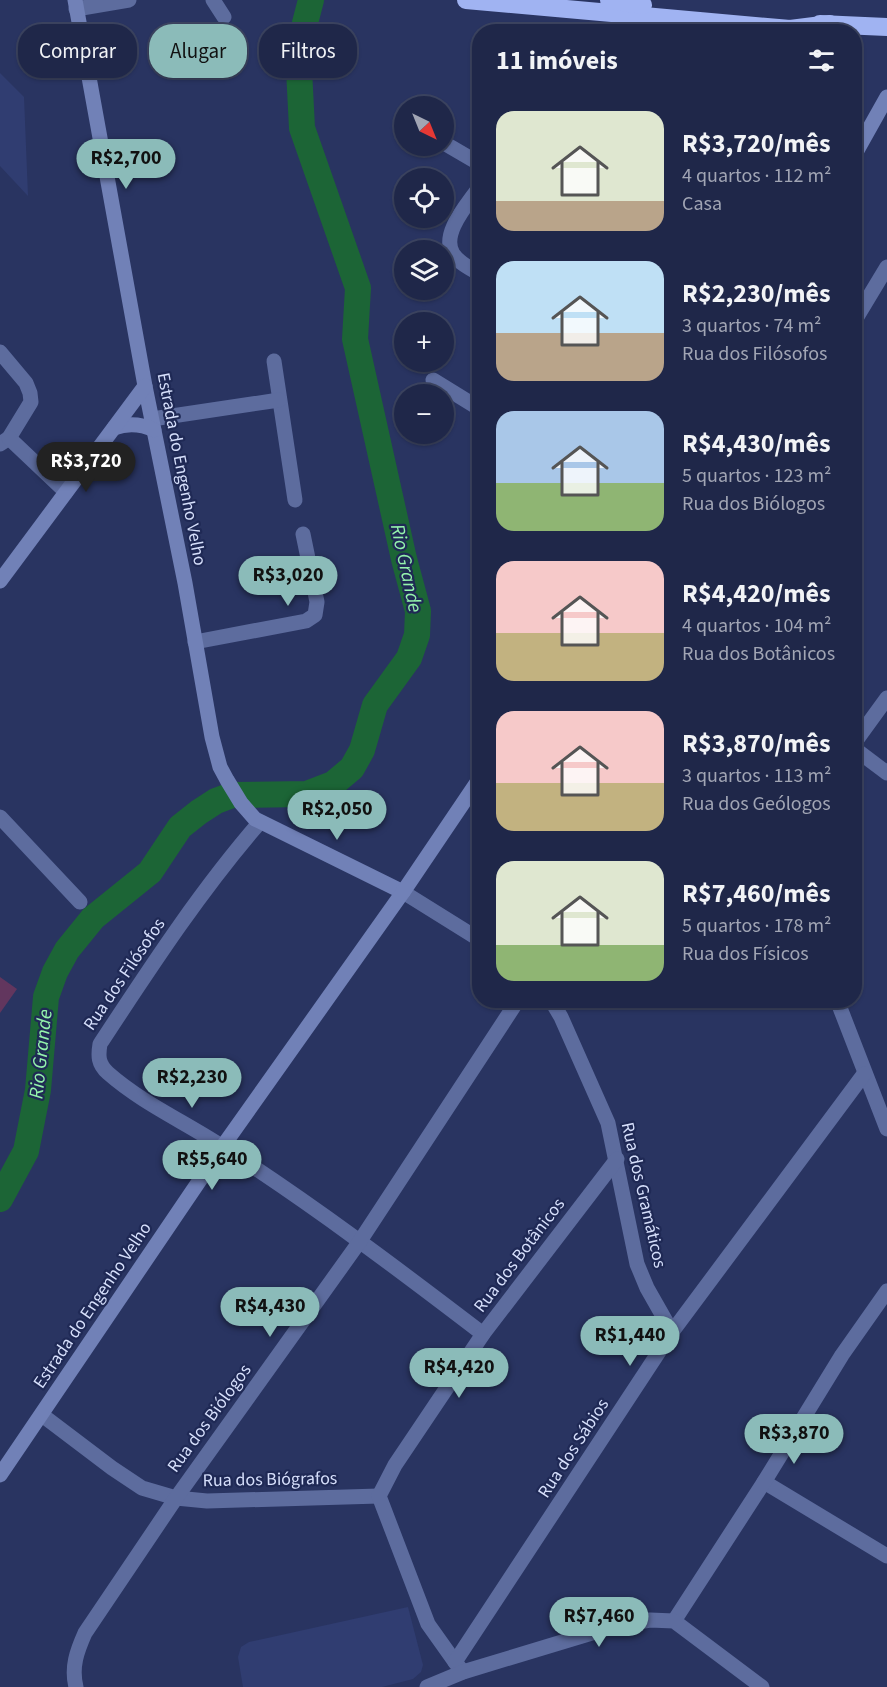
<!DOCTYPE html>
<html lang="pt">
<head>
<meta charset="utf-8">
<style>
	:root { --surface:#1f2749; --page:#272f50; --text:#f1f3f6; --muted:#a1a5b4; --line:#3c4461; --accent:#8bbbb9 }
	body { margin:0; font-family:"Source Sans 3",sans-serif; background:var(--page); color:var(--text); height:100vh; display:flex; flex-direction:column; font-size:22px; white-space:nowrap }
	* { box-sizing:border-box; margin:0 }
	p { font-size:20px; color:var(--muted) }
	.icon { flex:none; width:33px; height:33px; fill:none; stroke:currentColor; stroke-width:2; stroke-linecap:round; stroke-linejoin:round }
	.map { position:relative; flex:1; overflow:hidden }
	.panel { position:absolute; left:472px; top:24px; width:390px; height:984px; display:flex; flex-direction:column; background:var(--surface); border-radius:24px; box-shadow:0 2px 4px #0004,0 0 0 2px var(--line) }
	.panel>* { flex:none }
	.top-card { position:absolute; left:18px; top:24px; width:364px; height:54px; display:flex; gap:12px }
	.needle { width:39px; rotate:137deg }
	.tools { position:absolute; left:394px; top:96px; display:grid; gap:12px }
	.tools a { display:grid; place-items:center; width:60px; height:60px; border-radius:50%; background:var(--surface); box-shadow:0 2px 4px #0004,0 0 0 2px var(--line); font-size:30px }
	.price { position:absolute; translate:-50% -51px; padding:0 14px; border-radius:21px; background:var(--accent); color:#111; font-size:20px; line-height:39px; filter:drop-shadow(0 2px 3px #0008) }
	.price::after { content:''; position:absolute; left:50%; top:36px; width:18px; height:14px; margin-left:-9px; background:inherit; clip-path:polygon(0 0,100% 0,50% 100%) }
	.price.active { background:#222; color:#fff }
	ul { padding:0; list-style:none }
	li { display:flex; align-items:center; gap:18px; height:150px; padding:0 24px }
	li span { display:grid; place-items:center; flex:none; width:168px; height:120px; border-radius:18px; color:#555 }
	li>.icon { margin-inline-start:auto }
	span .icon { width:72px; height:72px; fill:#fffc; stroke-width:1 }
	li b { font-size:26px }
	h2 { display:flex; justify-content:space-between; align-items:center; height:72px; padding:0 24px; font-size:26px }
	.pill { padding:0 21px; border-radius:24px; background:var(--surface); box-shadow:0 2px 4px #0004,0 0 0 2px var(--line); font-size:21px; line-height:54px }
	.pill.active { background:var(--accent); color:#111 }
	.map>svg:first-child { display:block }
	.built { fill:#303d71 }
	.green { fill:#62365e }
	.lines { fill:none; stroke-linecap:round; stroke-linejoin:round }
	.river { stroke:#1c6536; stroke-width:26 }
	.street { stroke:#5d6c9e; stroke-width:15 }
	.secondary { stroke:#7181b7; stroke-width:15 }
	.highway { stroke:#a0b3f2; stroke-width:18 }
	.labels { text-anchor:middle; stroke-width:4.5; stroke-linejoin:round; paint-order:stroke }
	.street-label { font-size:18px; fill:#d6dffb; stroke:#1f2955 }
	.water-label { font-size:20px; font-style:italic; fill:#94f3ac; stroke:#1f2955 }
</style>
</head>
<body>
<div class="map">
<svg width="887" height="1687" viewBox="0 0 887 1687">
	<rect width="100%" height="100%" fill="#293461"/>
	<g class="built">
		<path d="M0,73L24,97L28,196L0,166Z"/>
		<path d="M408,1607L423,1665L421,1672L413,1679L382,1687H243L238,1657L241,1647L249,1642Z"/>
	</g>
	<path class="green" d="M0,977L17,989L0,1013Z"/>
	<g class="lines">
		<path class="river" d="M0,1199L26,1151L38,1090L46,997L55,972L67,950L93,918L150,872L180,827L199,812L216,801L232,795L307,794L333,784L352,768L362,750L375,705L409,658L417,635L418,611L404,559L355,339L358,288L302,128L298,50L311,0"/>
		<g class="street">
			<path d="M213,0L224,17"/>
			<path d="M76,9L129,0"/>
			<path d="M444,143L480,164"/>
			<path d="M480,186C469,203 440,233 453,254C459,263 471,269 480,274"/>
			<path d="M855,320L887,267"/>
			<path d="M0,352L26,383L30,393L31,402L9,438L0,444"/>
			<path d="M274,361L295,500"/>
			<path d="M433,380L480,409"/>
			<path d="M152,419L279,400"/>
			<path d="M9,438L66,492"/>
			<path d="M195,642L306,621L315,615L317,602L303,534"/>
			<path d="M855,742L887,698"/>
			<path d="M855,749L887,773"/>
			<path d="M0,817L80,902"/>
			<path d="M260,822C200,891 150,968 100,1044C98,1056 98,1064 108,1073C142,1103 185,1122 223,1147C313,1205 398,1269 483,1334"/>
			<path d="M403,892L480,940"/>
			<path d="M551,1000L561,1017L608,1123L637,1264L647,1288L672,1332"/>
			<path d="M837,1000L887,1129"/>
			<path d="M42,1415L112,1468L142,1488L176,1498L207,1501L379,1496"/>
			<path d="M764,1482L887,1556"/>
			<path d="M674,1621L764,1482L842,1355L887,1291"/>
			<path d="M455,1662L428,1624L379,1496L395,1465L483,1334L617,1159"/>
			<path d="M463,1672L455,1662L672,1332L864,1074"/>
			<path d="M76,1687C71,1667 77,1651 85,1633L176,1498L360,1241L518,1000"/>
			<path d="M427,1687L463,1672L615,1626L650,1620L674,1621L762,1687"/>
		</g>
		<g class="secondary">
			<path d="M75,0L145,386L185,583L212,737L220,767L227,780L241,803L255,819L403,892"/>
			<path d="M855,154L887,97"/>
			<path d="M114,428C128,423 141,424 154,430"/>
			<path d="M0,581L145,386"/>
			<path d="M0,1475L223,1146L403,892L480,778"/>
		</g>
		<g class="highway">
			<path d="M466,0L790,29L830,24"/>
			<path d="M609,0L643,5"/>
			<path d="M820,24L887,27"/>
		</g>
	</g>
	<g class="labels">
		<g class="street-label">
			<text transform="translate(182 469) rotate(79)" y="6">Estrada do Engenho Velho</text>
			<text transform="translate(124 974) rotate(-56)" y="6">Rua dos Filósofos</text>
			<text transform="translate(644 1195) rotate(77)" y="6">Rua dos Gramáticos</text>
			<text transform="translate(519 1255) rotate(-53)" y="6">Rua dos Botânicos</text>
			<text transform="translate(92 1305) rotate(-56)" y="6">Estrada do Engenho Velho</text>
			<text transform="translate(209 1418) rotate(-54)" y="6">Rua dos Biólogos</text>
			<text transform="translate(573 1448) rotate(-57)" y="6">Rua dos Sábios</text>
			<text transform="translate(270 1479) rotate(-1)" y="6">Rua dos Biógrafos</text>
		</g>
		<g class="water-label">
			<text transform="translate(407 568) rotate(78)" y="7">Rio Grande</text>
			<text transform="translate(40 1054) rotate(-84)" y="7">Rio Grande</text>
		</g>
	</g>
</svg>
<div class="tools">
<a><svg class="needle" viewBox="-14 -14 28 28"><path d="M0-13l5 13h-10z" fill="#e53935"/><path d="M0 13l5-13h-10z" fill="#a1a5b4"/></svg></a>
<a><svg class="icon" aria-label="locate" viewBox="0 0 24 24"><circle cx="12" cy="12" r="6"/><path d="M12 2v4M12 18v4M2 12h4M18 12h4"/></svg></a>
<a><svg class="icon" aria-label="layers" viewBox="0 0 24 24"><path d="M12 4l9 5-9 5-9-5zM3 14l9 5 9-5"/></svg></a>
<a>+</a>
<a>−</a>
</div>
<b class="price" style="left:126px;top:190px">R$2,700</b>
<b class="price active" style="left:86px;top:493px">R$3,720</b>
<b class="price" style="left:288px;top:607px">R$3,020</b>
<b class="price" style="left:337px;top:841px">R$2,050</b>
<b class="price" style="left:192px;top:1109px">R$2,230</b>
<b class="price" style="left:212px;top:1191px">R$5,640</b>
<b class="price" style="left:270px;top:1338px">R$4,430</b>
<b class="price" style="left:630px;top:1367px">R$1,440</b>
<b class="price" style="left:459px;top:1399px">R$4,420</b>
<b class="price" style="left:794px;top:1465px">R$3,870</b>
<b class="price" style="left:599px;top:1648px">R$7,460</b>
<div class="top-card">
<a class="pill">Comprar</a>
<a class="pill active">Alugar</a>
<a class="pill">Filtros</a>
</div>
<section class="panel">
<h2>11 imóveis<svg class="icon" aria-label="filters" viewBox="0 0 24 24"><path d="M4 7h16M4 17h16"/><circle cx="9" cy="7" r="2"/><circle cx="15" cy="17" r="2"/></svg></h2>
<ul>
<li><span style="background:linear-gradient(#dfe7d0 75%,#b9a48a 0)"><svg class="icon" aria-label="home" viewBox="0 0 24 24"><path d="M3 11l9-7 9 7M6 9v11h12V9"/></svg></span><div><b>R$3,720/mês</b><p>4 quartos · 112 m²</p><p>Casa</p></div></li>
<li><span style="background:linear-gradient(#bfe0f5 60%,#b9a48a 0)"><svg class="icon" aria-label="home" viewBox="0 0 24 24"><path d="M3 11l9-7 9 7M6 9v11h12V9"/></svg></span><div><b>R$2,230/mês</b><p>3 quartos · 74 m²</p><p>Rua dos Filósofos</p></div></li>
<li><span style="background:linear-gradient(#a9c7e8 60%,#8fb573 0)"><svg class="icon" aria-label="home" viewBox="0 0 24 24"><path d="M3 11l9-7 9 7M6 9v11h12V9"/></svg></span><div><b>R$4,430/mês</b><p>5 quartos · 123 m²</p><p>Rua dos Biólogos</p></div></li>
<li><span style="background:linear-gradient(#f6c9c9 60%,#c2b280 0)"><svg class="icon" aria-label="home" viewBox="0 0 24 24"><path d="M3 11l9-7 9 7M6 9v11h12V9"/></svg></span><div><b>R$4,420/mês</b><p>4 quartos · 104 m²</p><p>Rua dos Botânicos</p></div></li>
<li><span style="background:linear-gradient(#f6c9c9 60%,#c2b280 0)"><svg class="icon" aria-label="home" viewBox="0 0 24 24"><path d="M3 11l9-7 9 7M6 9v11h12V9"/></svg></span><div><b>R$3,870/mês</b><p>3 quartos · 113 m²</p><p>Rua dos Geólogos</p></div></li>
<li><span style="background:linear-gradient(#dfe7d0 70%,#8fb573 0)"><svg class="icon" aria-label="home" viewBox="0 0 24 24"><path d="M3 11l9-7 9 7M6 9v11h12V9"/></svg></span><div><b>R$7,460/mês</b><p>5 quartos · 178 m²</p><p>Rua dos Físicos</p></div></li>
</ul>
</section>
</div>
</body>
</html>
